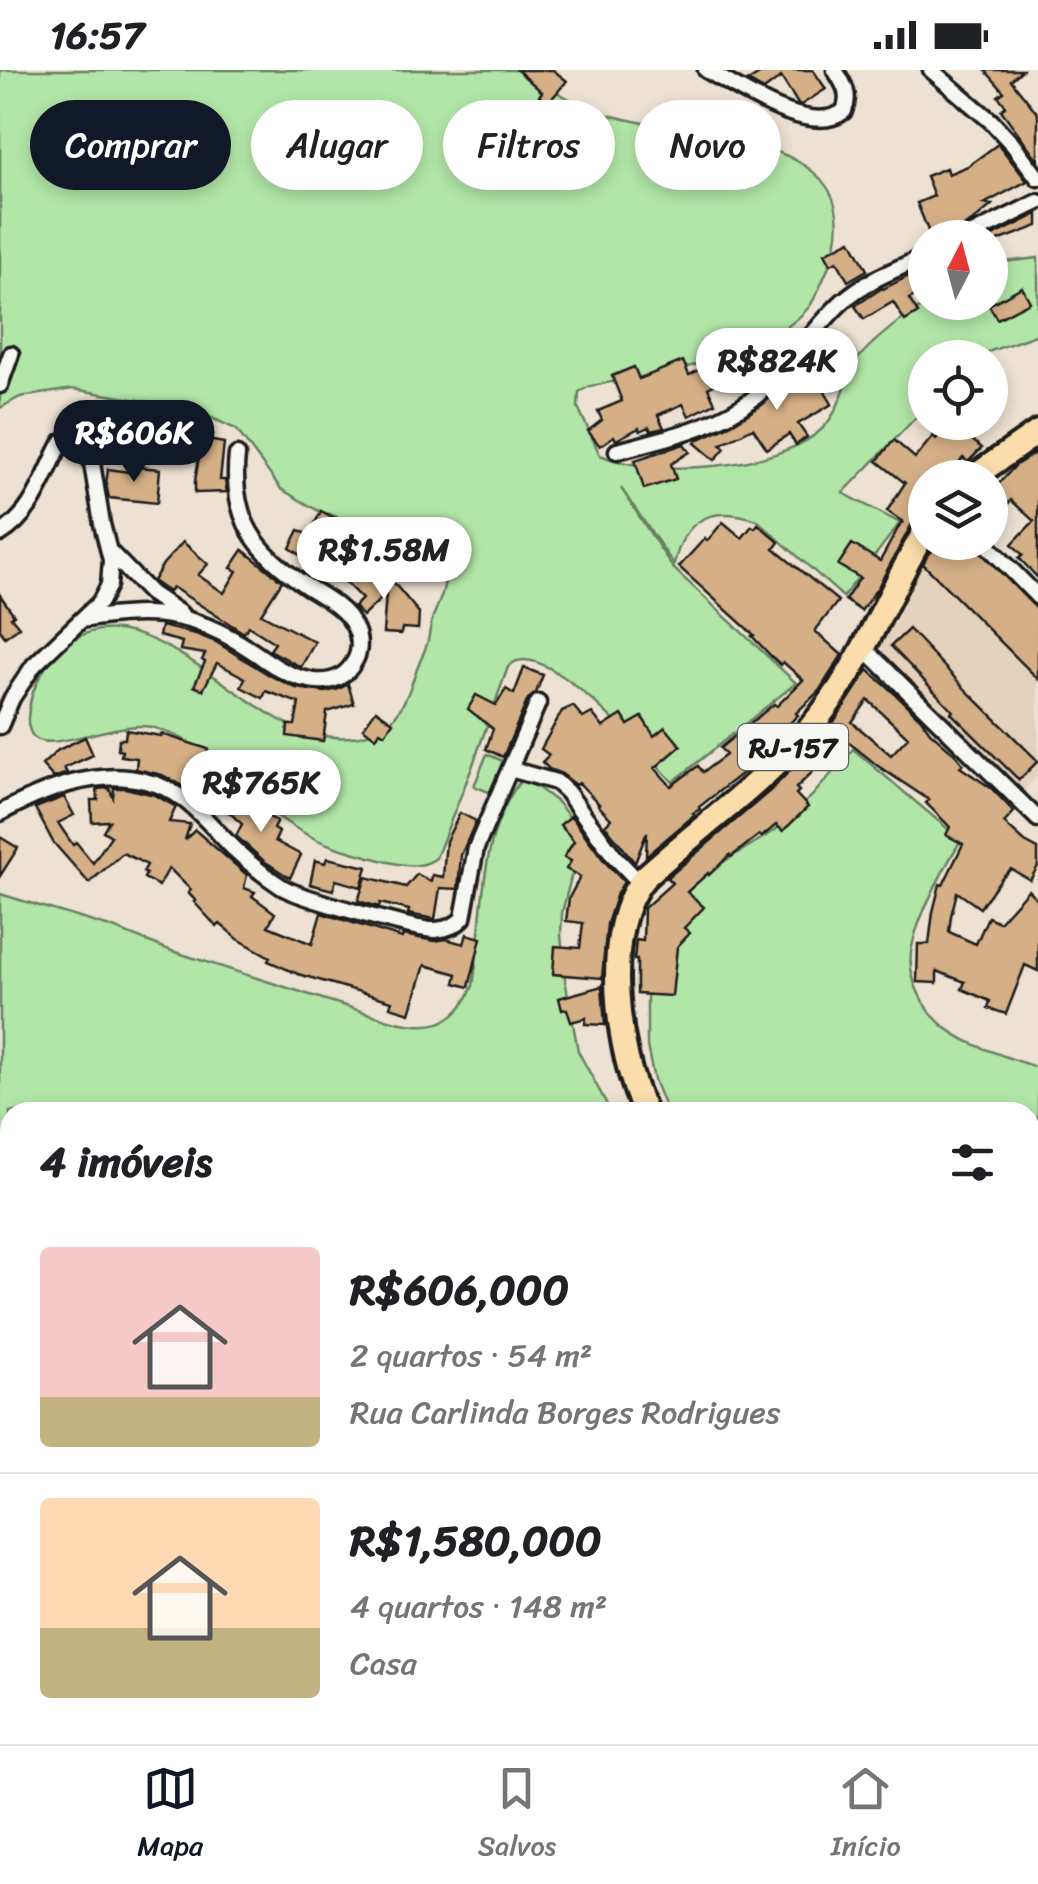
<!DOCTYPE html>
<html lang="pt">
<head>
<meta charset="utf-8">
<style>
	:root { --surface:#fff; --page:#f6f6f6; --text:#202124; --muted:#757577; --line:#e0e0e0; --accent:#111827 }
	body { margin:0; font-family:Sriracha,sans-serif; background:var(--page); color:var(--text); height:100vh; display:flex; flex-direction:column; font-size:38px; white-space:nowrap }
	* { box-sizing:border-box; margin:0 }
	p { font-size:32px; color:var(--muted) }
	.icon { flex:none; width:55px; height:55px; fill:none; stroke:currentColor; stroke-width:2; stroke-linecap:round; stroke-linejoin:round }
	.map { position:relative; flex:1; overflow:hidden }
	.sheet { position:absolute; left:0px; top:1032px; width:1040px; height:642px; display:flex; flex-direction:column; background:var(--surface); border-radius:30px 30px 0 0; box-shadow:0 5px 15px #0003 }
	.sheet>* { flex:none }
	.top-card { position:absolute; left:30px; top:30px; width:980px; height:90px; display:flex; gap:20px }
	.needle { width:65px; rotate:6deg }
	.buttons { position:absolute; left:908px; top:150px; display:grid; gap:20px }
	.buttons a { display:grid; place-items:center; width:100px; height:100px; border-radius:50%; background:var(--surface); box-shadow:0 5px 15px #0003; font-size:50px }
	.price { position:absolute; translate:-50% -85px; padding:0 22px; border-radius:35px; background:#fff; color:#222; font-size:32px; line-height:65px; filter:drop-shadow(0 2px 5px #0008) }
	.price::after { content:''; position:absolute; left:50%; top:60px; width:30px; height:22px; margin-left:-15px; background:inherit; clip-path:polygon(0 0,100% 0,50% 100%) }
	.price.current { background:var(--accent); color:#fff }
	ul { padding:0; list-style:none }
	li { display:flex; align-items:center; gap:30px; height:250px; padding:0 40px }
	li+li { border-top:2px solid var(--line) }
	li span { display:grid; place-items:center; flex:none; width:280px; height:200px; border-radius:10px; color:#555 }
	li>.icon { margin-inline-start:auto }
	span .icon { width:120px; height:120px; fill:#fffc; stroke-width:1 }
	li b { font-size:42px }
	h2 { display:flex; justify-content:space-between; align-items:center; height:120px; padding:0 40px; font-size:42px }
	.pill { padding:0 35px; border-radius:45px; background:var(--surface); box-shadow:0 5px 15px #0003; font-size:35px; line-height:90px }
	.pill.current { background:var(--accent); color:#fff }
	.status { display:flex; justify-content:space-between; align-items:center; height:70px; padding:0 50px; background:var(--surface); direction:ltr }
	.status svg { height:28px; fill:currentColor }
	.tabs { display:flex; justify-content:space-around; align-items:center; height:140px; border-top:2px solid var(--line); background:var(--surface); font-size:28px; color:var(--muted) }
	.tabs a { display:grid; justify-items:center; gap:5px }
	.tabs .current { color:var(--accent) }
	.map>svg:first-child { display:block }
	.built { fill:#e5d2bc }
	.green { fill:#b2e6a8; stroke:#678162; stroke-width:2.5 }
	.building { fill:#d5b087; stroke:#1c1c1c; stroke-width:2.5; fill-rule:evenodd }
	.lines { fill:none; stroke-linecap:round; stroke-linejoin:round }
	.minor-casing { stroke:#1c1c1c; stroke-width:21 }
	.primary-casing { stroke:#1c1c1c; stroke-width:30 }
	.minor { stroke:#f6f6f2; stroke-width:14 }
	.primary { stroke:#faddab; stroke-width:22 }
	.labels { text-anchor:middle; stroke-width:8; stroke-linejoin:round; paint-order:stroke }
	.shield { fill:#f6f6f2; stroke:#5d5d5c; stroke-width:2.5 }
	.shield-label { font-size:28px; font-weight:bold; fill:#1c1c1c }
</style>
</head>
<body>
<div class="status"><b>16:57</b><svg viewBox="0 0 49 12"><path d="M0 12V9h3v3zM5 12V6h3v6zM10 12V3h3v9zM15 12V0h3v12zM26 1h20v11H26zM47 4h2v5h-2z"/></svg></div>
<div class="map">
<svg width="1038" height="1674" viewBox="0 0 1038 1674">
	<rect width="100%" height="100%" fill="#ece1d2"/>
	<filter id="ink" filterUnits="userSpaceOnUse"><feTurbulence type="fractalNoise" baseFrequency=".01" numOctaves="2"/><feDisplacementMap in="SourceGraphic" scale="20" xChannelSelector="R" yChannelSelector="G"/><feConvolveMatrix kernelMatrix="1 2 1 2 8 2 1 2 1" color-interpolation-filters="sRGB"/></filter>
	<g filter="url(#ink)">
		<path class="built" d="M933,473H977L1038,532V704L1021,724L882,580V568Z"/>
		<g class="green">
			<path d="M0,0H517C548,17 579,37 613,46C702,71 892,62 823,210C819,219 815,229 809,237C763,291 656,303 590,316L579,322L578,337L600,385C652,408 778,400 822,359C839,342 843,319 853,297C861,279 909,241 929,234C942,228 974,233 990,232V197L1004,192L1038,188V264L974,287L925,288V336L922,341L843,423L900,453L843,527L757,450C712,435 684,448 674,495L621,418L672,497L796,613L673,712C649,688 541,559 508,597L471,700L436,788C420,801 395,794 377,789C353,782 326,776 304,763C261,739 223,699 183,669C169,663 155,656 140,656C121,656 98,663 80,667C60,671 27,682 28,648C29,630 35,613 45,598C112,498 217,620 286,653C306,663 330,669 352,667C394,663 403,638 416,602C419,593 424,583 427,574C430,564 430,554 434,544C441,529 445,518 446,501L411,476L373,459L317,440L281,419L236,359L192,339L73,319L20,327L0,338Z"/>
			<path d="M853,679L961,770C944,798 915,851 911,883C908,908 922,936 940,953C965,976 1006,986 1038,998V1674H621L646,1665H1030V1042H667L654,1010L647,976V901L686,821L720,794L774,761L812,726Z"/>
			<path d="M487,684L505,692L491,723L474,716Z"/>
			<path d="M521,710L537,717L557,732L577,756L582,786L571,807L562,843L561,864L565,909L578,981L611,1042H10V1665H548L533,1674H0V824L113,858L172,881L389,950C429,961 455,958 473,916C484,848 477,767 521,710Z"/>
		</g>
		<g class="building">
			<path d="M517,0H553L567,11L548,33L539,26L542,22Z"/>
			<path d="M766,0H813L826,19L801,35L798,34L781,7L764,20L748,11Z"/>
			<path d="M985,0H1022L1011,10L1038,44V90L1001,40L1006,36L998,26L1004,22Z"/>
			<path d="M998,74L1027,111L984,134L992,135L972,152L959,159L954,168H931L917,133L934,126L926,106L946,98L948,104L968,96Z"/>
			<path d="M1038,144V156L990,174L989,168Z"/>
			<path d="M851,170L867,200L848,211L837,191L831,194L825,183Z"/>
			<path d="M925,198V221L909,229L918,243L905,251L893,232L864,249L855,236L882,218L883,219Z"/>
			<path d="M1022,217L1030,232L997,249L989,235Z"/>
			<path d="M811,287L821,302L816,306L832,334L798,354L807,367L796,375L789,364L767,379L753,358L721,374L725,378L715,390L695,373L699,369L732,354L762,335L787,312L803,293Z"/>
			<path d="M723,288L732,305L708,318L715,333L689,346L683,334L658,345L664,358L651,361L649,357L640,361L639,358L616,370L614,366L600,376L588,361L602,350L598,341L622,331L612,306L634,297L639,309L683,291L689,305Z"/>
			<path d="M119,347L140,352L134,375L107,368L111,354L117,356Z"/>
			<path d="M950,352L982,378L968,392L963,388L948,408H925V437L912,454L878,517L861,541L845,530L860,508L838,495L852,474L880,491L902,451L904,453L887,441L905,413L877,391L894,370L915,388L933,366L936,369Z"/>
			<path d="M202,369L224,373L220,410H225L227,422L195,423V411Z"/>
			<path d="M684,374L690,382L671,394L676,409L644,419L635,390Z"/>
			<path d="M1035,383L1038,386V508L1019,488L1023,485L1012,474L1034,451L1011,430L1008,434L993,420L1016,395Z"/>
			<path d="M138,397L160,399L157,433L109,428L106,414L108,399L137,403Z"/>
			<path d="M321,441L338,450L322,480L327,483L319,497L290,478L299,460L309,465Z"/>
			<path d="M723,452L742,468L752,456L755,458L758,454L779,472L774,479L838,531L815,561L842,585L819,621L796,643L798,645L781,662L783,664L753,688L756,692L699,737L700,739L693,743L694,744L690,749L646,786L647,762L635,793L605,755L611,749L598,735L599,734L579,713L576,715L562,704L549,699L542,692L549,685L541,679L562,641L573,636L583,648L592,643L603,657L622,645L628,655L642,647L654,666L665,657L681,676L655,698L671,716L698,696L703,702L726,685L720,678L774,634L777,636L803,610L783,592L781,595L771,586L752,566L754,565L679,497L705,468L707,471Z"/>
			<path d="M183,472L208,494L198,505L224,523L237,501L231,498L243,480L282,511L261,544L315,572L301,597L270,580L275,573L248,556L244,563L172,517L169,522L153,511L163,494Z"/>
			<path d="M941,472H971L1038,540V609L923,494L928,485Z"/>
			<path d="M360,496L386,521L388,506L419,543L418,559L402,558L401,564L383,563L386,524L363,546L354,537L362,529L345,512Z"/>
			<path d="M0,525L14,545L11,547L19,557L5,567L0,560Z"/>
			<path d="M161,556L196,564L216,572L271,606L296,618L325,622L339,619L348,614L354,634L327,642L323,671L287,666L288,655H295L299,633L266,621L263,628L241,617L245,608L217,593L203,620L194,616L205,592L202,590L205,584L180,580L182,572L159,566Z"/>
			<path d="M909,559L968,622L1038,691L1019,710L951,643L953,641L891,576Z"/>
			<path d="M524,598L543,605L536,623L528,629L503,687L486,679L493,659L468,639L476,625L496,635L506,619L514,624Z"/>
			<path d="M868,600L893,622L921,649L930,662L954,683L963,694L960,697L991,718L1014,742L1004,753L1025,772L1038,779V796L1030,810L1011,799L1002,807L980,838L957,822L951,846L949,862L976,874L988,847L999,852L1028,820L1038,830V901L1025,895L1006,944L988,938L990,931L962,919L965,912L937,901V913L917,912L918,874H929L933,842L940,814L943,815L963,774L946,765L950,757L926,733L929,730L878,696L847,671L835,684L825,675L840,660L833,653ZM868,630L908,667L891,685L852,652Z"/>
			<path d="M376,640L393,652L385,664L380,661L376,668L363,658Z"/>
			<path d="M126,660L161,666L162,664L208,679L199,720L185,715V717L162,705L136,699L137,688L121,686L122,681L118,680L119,669H125Z"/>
			<path d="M85,667L93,685L64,698L67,703L54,708L42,695L58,680Z"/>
			<path d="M817,673L830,685L796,718L799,721L796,724L808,737L783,761L776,755L762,767L759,765L731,787L730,785L709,805L708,803L687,822L704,837L684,858L690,863L677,877L672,926L637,924V890H634L636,870L643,871L644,838L672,813L667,808L771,720Z"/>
			<path d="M109,718L113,727L114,718H125L155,725L176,737L169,752L190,754L185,770L195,760L247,805L244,818L255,822L252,826L275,843L268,856L312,874L321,843L402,868L403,865L435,871L446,869L464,874L467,864L481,868L469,917L455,913L457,904L425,895L410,943L390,937L392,931L298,904L268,891L270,887L238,869L220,854L217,857L194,832L196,831L188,823L191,820L169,798L159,816L144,808L146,804L143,802L147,795L123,783L89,813L53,772L35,738L64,727L74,745L58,753L73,775L76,772L93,793L111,766L103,761L109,751L92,752L91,730H98L97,719Z"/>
			<path d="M234,720L259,742L277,751L273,759L279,762L275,771L301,785L290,808L264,791L236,766L242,754L220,734Z"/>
			<path d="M460,743L476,751L461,785L458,819L440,818L435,849L408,844L409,840L380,833L379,837L358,831L366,807L406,817L417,804L431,812L432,805L443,807L446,771Z"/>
			<path d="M571,746L605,792L624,812L617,823L607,854L602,908L553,904L555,876L580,878L583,853L566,851L569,828L580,807L566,799L571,791L564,787L574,771L560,755Z"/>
			<path d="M0,767L18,778L0,806Z"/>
			<path d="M327,788L367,797L361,817L336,810L333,820L310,814L315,790L325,793Z"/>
			<path d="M602,916L605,955L585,954L586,948L571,952L567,939L562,940L559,928Z"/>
		</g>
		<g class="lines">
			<defs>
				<g id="minor">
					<path d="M706,0C738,17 811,68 844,41C851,25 844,14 835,0"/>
					<path d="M931,0L991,51L1014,76L1038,108"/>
					<path d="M964,168L1038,132"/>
					<path d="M0,315L11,284"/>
					<path d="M617,381C658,370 705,360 741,337C781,312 808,263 843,231C866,210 898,199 925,186"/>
					<path d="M0,464C35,443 44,404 62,372L72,369L87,373L90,381L102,454L111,490L109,515L100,532L34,595L12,628L0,656"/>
					<path d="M984,472L1038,527"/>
					<path d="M111,483L150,523L181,544"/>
					<path d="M81,550C160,537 201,543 267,591C291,608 335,626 354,592C361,581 360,567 354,556C345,538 324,527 308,517C256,483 230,449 237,385"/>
					<path d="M864,578L1038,749"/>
					<path d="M510,699L556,712L567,722L614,786L640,813"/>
					<path d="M0,743C43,720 96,698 145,711C185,720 207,752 234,779C249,793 265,806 282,817C298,827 418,861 436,860C447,859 456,856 463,848L476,778L538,633"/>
					<path d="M475,1665L485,1674"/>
					<path d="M625,1665L634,1674"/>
					<path d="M498,1674L553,1665"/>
				</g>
				<g id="primary">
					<path d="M972,408L1038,362"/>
					<path d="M645,1042C617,985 599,856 646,806C705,753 773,707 822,643C865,587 889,521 925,461"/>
					<path d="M582,1674L606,1665"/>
				</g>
			</defs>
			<use href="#minor" class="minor-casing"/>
			<use href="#primary" class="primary-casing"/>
			<use href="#minor" class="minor"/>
			<use href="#primary" class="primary"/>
		</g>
	</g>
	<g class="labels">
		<rect class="shield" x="738" y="654" width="110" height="46" rx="8"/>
		<g class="shield-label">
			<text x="793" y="687">RJ-157</text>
		</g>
	</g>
</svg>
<div class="buttons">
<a><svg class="needle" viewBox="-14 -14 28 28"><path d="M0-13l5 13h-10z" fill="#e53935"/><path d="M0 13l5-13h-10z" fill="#757577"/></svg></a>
<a><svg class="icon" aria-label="locate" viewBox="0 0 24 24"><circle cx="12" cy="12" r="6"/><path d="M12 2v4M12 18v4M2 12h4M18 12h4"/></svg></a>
<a><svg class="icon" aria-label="layers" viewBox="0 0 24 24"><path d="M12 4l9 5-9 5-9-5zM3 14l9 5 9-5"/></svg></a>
</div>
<b class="price" style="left:777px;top:343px">R$824K</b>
<b class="price current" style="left:134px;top:415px">R$606K</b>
<b class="price" style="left:384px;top:532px">R$1.58M</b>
<b class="price" style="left:261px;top:765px">R$765K</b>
<div class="top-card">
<a class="pill current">Comprar</a>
<a class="pill">Alugar</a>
<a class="pill">Filtros</a>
<a class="pill">Novo</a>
</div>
<section class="sheet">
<h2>4 imóveis<svg class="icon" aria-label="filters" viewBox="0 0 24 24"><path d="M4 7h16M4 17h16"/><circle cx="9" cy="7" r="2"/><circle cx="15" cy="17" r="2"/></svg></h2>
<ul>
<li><span style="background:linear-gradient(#f6c9c9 75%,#c2b280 0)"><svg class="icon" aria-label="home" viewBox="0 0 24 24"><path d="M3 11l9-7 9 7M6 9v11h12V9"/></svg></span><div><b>R$606,000</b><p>2 quartos · 54 m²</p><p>Rua Carlinda Borges Rodrigues</p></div></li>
<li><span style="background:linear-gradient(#ffd9b3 65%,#c2b280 0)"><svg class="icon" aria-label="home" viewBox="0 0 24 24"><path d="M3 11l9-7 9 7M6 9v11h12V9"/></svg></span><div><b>R$1,580,000</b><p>4 quartos · 148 m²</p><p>Casa</p></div></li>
</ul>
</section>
</div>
<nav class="tabs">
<a class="current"><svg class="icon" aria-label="map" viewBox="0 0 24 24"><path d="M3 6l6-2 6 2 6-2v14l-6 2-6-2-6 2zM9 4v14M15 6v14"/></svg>Mapa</a>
<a><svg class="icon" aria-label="saved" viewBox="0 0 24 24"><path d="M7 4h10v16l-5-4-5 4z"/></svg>Salvos</a>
<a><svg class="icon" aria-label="home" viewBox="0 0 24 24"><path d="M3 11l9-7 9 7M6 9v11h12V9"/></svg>Início</a>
</nav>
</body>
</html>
